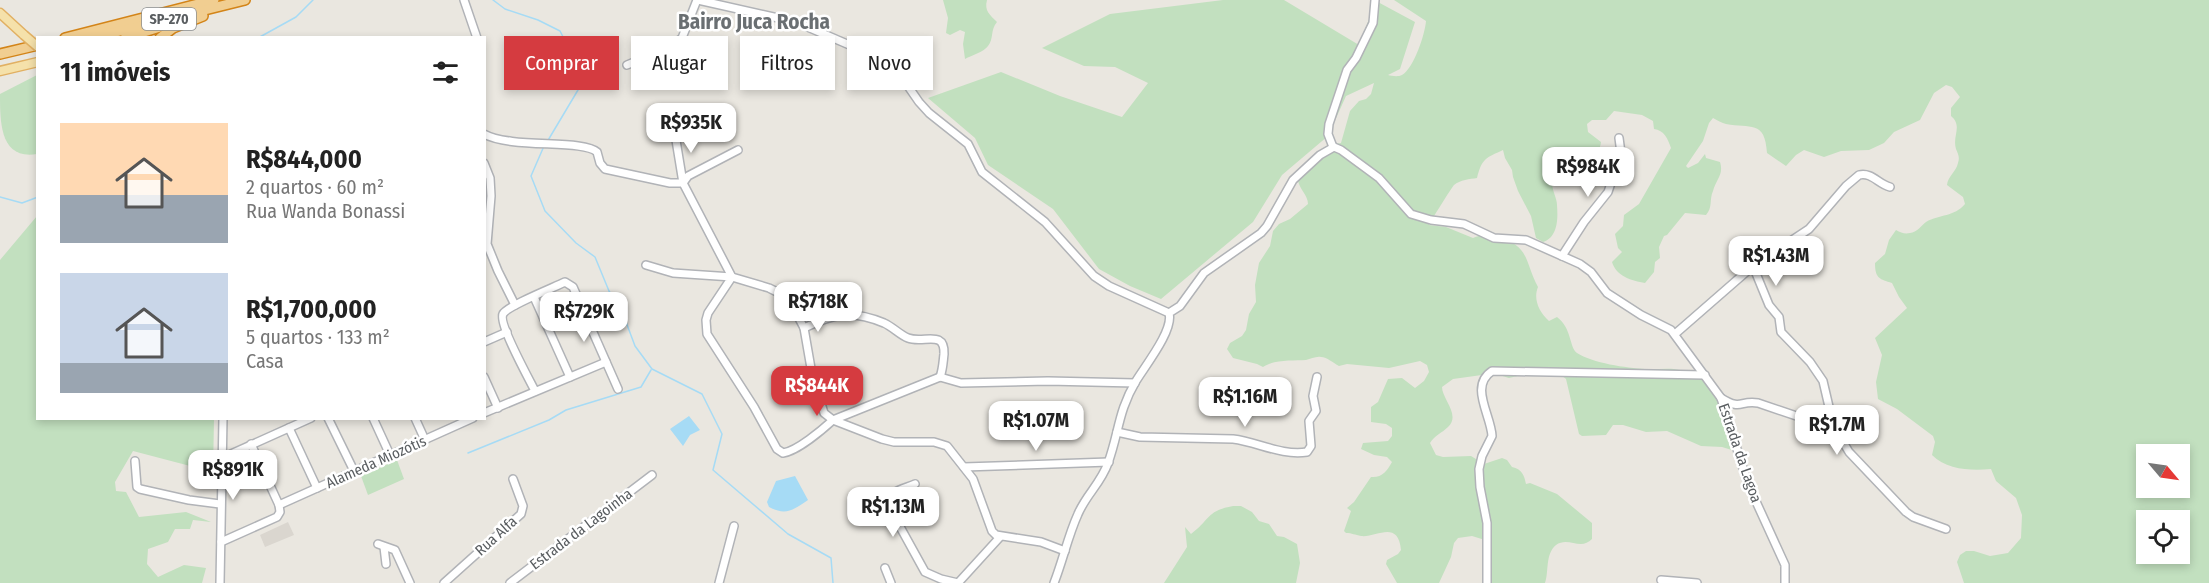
<!DOCTYPE html>
<html lang="pt">
<head>
<meta charset="utf-8">
<style>
	:root { --surface:#fff; --page:#f2f2f2; --text:#222; --muted:#767676; --accent:#d53b40 }
	body { margin:0; font-family:"Fira Sans Condensed",sans-serif; background:var(--page); color:var(--text); height:100vh; display:flex; flex-direction:column; font-size:22px; white-space:nowrap }
	* { box-sizing:border-box; margin:0 }
	p { font-size:20px; color:var(--muted) }
	.icon { flex:none; width:33px; height:33px; fill:none; stroke:currentColor; stroke-width:2; stroke-linecap:round; stroke-linejoin:round }
	.map { position:relative; flex:1; overflow:hidden }
	.details { position:absolute; left:36px; top:36px; width:450px; height:384px; display:flex; flex-direction:column; background:var(--surface); border-radius:0px; box-shadow:0 3px 9px #0003 }
	.details>* { flex:none }
	.hud { position:absolute; left:504px; top:36px; width:570px; height:54px; display:flex; gap:12px }
	.needle { width:39px; rotate:119deg }
	.controls { position:absolute; left:2136px; top:444px; display:grid; gap:12px }
	.controls a { display:grid; place-items:center; width:54px; height:54px; border-radius:0px; background:var(--surface); box-shadow:0 3px 9px #0003; font-size:30px }
	.price { position:absolute; translate:-50% -51px; padding:0 14px; border-radius:12px; background:#fff; color:#222; font-size:20px; line-height:39px; filter:drop-shadow(0 2px 3px #0008) }
	.price::after { content:''; position:absolute; left:50%; top:36px; width:18px; height:14px; margin-left:-9px; background:inherit; clip-path:polygon(0 0,100% 0,50% 100%) }
	.price.on { background:var(--accent); color:#fff }
	ul { padding:0; list-style:none }
	li { display:flex; align-items:center; gap:18px; height:150px; padding:0 24px }
	li span { display:grid; place-items:center; flex:none; width:168px; height:120px; border-radius:0px; color:#555 }
	li>.icon { margin-inline-start:auto }
	span .icon { width:72px; height:72px; fill:#fffc; stroke-width:1 }
	li b { font-size:26px }
	h2 { display:flex; justify-content:space-between; align-items:center; height:72px; padding:0 24px; font-size:26px }
	.pill { padding:0 21px; border-radius:0px; background:var(--surface); box-shadow:0 3px 9px #0003; font-size:21px; line-height:54px }
	.pill.on { background:var(--accent); color:#fff }
	.map>svg:first-child { display:block }
	.education { fill:#dad6cf }
	.green { fill:#c2e0bf; fill-rule:evenodd }
	.water { fill:#a6dbf5 }
	.lines { fill:none; stroke-linecap:round; stroke-linejoin:round }
	.stream { stroke:#a6dbf5; stroke-width:1.5 }
	.minor-casing { stroke:#b1b3b7; stroke-width:10 }
	.major-casing { stroke:#e1b063; stroke-width:11 }
	.highway-casing { stroke:#d38418; stroke-width:12 }
	.minor { stroke:#fff; stroke-width:7 }
	.major { stroke:#f5e1aa; stroke-width:8 }
	.highway { stroke:#f1ce91; stroke-width:9 }
	.major-bridge-casing { stroke:#e1b063; stroke-width:11; stroke-linecap:butt }
	.major-bridge { stroke:#f5e1aa; stroke-width:8 }
	.labels { text-anchor:middle; stroke-width:5; stroke-linejoin:round; paint-order:stroke }
	.shield { fill:#fff; stroke:#8b8e90; stroke-width:1.5 }
	.shield-label { font-size:14px; font-weight:bold; fill:#595d60 }
	.street-label { font-size:15px; fill:#595d60; stroke:#fff }
	.district-label { font-size:21px; font-weight:bold; fill:#6a6f72; stroke:#fff }
</style>
</head>
<body>
<div class="map">
<svg width="2209" height="583" viewBox="0 0 2209 583">
	<rect width="100%" height="100%" fill="#eae7e0"/>
	<path class="education" d="M288,522L294,535L265,547L260,535Z"/>
	<g class="green">
		<path d="M943,0H987C984,11 990,15 997,22C990,30 994,39 988,46C984,52 972,55 965,59L963,44L965,32L960,30L950,35L946,33L948,18Z"/>
		<path d="M1223,0H1284L1359,45L1376,1L1415,22L1400,69L1388,75C1392,76 1398,77 1402,75C1414,68 1425,34 1426,21L1394,0H2209V583H1964L1957,562L1960,555L1966,551H1974L1990,556L2008,553L2021,538L2022,515L2016,498L1996,481L1991,469C1972,471 1947,470 1932,455L1935,442L1933,436L1897,409L1878,399L1876,382L1882,355L1875,338L1907,308L1899,297L1892,283C1880,279 1875,279 1875,263L1885,254L1889,240L1896,230C1901,233 1905,234 1910,233C1917,232 1921,226 1926,222C1940,214 1954,217 1965,204L1963,197L1947,185C1948,176 1956,172 1958,163C1960,157 1958,154 1956,149C1952,136 1963,126 1951,116V108L1960,97L1952,87L1946,85L1934,93L1920,120L1894,132L1884,143L1869,150L1841,151L1824,157L1804,150L1796,155L1786,166L1767,153C1765,119 1750,129 1726,124C1722,123 1717,120 1713,118L1709,123L1703,141L1686,166L1688,168L1698,163L1705,154L1706,158L1720,162C1724,175 1716,179 1713,191C1709,200 1713,207 1706,215L1685,213L1667,235L1664,236L1659,247L1660,258L1655,262L1654,272L1645,283C1632,281 1616,276 1612,262L1622,252L1618,248L1615,234L1623,226L1624,215L1639,204L1671,148C1668,139 1664,130 1654,129L1653,121L1642,115L1614,111L1606,120H1592L1587,124L1588,132L1601,142C1599,159 1586,158 1573,162C1567,172 1559,174 1552,182C1552,191 1557,198 1557,205C1558,219 1558,237 1543,242L1536,238L1531,216L1518,191L1513,177L1512,170L1505,158L1503,150C1486,158 1482,158 1477,178C1470,179 1460,180 1454,185C1452,187 1430,222 1429,225L1446,227L1473,238C1481,234 1487,236 1496,238C1530,244 1524,261 1538,287C1533,299 1539,312 1549,321L1557,317C1572,328 1569,347 1577,353C1592,363 1627,368 1645,369C1655,370 1664,368 1674,369C1684,371 1695,373 1706,374L1734,428L1740,449L1735,451L1722,447L1701,446L1667,431L1646,432L1623,425H1613L1606,435L1582,436L1579,434L1566,379L1561,375H1522L1509,378L1496,374H1489L1453,379L1442,387C1442,399 1461,415 1448,427C1442,433 1435,435 1430,443L1436,455L1443,457L1471,456L1484,464L1502,458L1507,460L1512,467C1522,469 1524,475 1526,484L1530,483L1557,494L1592,523V539C1581,551 1568,536 1556,545C1545,554 1549,572 1545,583H1487L1485,540L1472,536L1458,538L1454,543L1451,557L1439,583H1397L1386,564L1387,560L1398,554L1401,550C1398,519 1376,538 1361,536C1355,535 1352,533 1346,533L1344,531L1351,511L1347,508L1354,502L1371,477C1382,478 1387,471 1392,462L1387,457L1374,455L1361,449L1363,443L1388,441L1392,436V428L1386,424L1371,422V407L1378,402L1388,379L1402,378L1415,388L1424,381L1429,372L1427,365L1420,361L1389,368L1347,364L1339,366C1333,363 1327,357 1321,357C1316,356 1311,359 1306,360C1293,361 1275,359 1263,367L1257,364L1233,358L1227,349L1230,343L1242,336L1246,330L1249,314L1256,302L1255,285L1259,263L1270,246L1273,231L1279,224L1290,219L1308,204C1308,195 1299,189 1298,180L1335,144L1341,143L1350,111L1359,101L1366,99L1371,94L1374,83L1346,96L1328,136L1282,175L1253,222L1161,299L1130,286L1099,269L1053,209L988,165L975,138L928,98L1001,72L1060,96L1122,117L1148,83L1115,67L1084,66L1042,48L1110,14ZM2146,454H2180V488H2146ZM2146,520H2180V554H2146Z"/>
		<path d="M37,75V154C0,160 0,123 0,94Z"/>
		<path d="M37,216L38,418L214,419L213,472L133,451L115,482L116,491L126,492L139,517L186,512L211,522L193,520L190,529H175L168,542L148,549L147,564L158,577L184,565L206,568L202,583H0V260Z"/>
		<path d="M397,460L404,479L368,495L361,476Z"/>
		<path d="M1233,506H1241L1252,512L1259,521L1269,524L1277,536L1284,537L1297,544L1300,563L1296,583H1164L1187,547L1185,527L1191,534C1211,519 1206,511 1233,506Z"/>
	</g>
	<g class="water">
		<path d="M689,416L700,430L690,435L683,446L670,429Z"/>
		<path d="M795,476L808,500C793,510 786,516 769,507L767,502L776,481Z"/>
	</g>
	<g class="lines">
		<g class="stream">
			<path d="M493,0L505,9L538,20L560,31L571,52L578,90L547,142"/>
			<path d="M258,38L296,17L313,0"/>
			<path d="M544,146L531,176L545,211L576,243L595,257L609,291L618,305V309L626,322L635,346L652,369L702,394L722,434L713,470L788,534L831,558L833,583"/>
			<path d="M0,197L22,203L38,197"/>
			<path d="M468,453L549,420L566,410L641,387L651,370"/>
		</g>
		<defs>
			<g id="minor">
				<path d="M464,0L477,38"/>
				<path d="M698,0L796,22L861,50L890,67L901,76L919,102L929,113L968,144L982,172L1045,222L1094,276L1109,286L1169,313"/>
				<path d="M627,65L670,47L682,38L697,0"/>
				<path d="M674,128L683,183"/>
				<path d="M484,134C511,149 583,139 597,152L600,163L605,169L670,183H683L732,277L769,288L783,295L792,305L804,328L812,374L824,413L833,420L882,439L894,442H934L947,446L973,479L992,531L996,535L1041,542L1065,551"/>
				<path d="M1333,147L1328,134L1329,124L1347,70L1356,58L1373,23L1375,0"/>
				<path d="M484,163L490,178L491,196L487,244L498,271L515,305"/>
				<path d="M683,183L688,176L738,150"/>
				<path d="M1562,256L1584,222L1608,192L1621,153L1619,138"/>
				<path d="M646,265L673,273L732,277L708,313L706,320L707,334L754,407L777,449L783,453C797,451 822,430 833,420L940,377L961,383L1048,381L1135,383"/>
				<path d="M534,297L570,377"/>
				<path d="M804,328C835,313 852,310 884,323C893,327 900,335 908,338C923,344 945,329 944,354C943,362 943,369 940,377"/>
				<path d="M1675,334L1753,266"/>
				<path d="M484,342L507,332"/>
				<path d="M484,377L498,408"/>
				<path d="M535,391C529,379 498,323 503,314C507,306 555,287 565,282L573,287L618,389"/>
				<path d="M1721,398C1742,411 1739,400 1758,403L1820,424L1833,431L1840,437L1849,452L1906,512L1913,517L1946,529"/>
				<path d="M484,413L606,362"/>
				<path d="M328,418L354,471"/>
				<path d="M373,418L390,455"/>
				<path d="M415,418L425,440"/>
				<path d="M289,428L317,488"/>
				<path d="M1833,431L1836,420L1830,411L1823,381L1810,362L1781,332L1779,317L1769,305L1753,266L1809,229L1846,186L1859,175C1872,172 1878,184 1890,187"/>
				<path d="M1117,432L1140,437L1233,439C1258,442 1281,456 1307,452L1311,446L1309,421L1316,411L1313,396L1317,377"/>
				<path d="M222,458L311,418"/>
				<path d="M135,461L137,487L140,489L189,500L220,504"/>
				<path d="M964,467L1109,462"/>
				<path d="M915,484C904,489 887,491 888,505L925,572L941,579L958,583"/>
				<path d="M279,505L473,418"/>
				<path d="M221,542L277,517L280,512L279,505L251,444"/>
				<path d="M378,544L395,550L410,583"/>
				<path d="M384,547L386,564"/>
				<path d="M885,568L891,583"/>
				<path d="M1661,580L1697,583"/>
				<path d="M220,583L223,418"/>
				<path d="M444,583L521,514L523,506L513,479"/>
				<path d="M510,583L652,475"/>
				<path d="M719,583L734,526"/>
				<path d="M958,583L1000,537"/>
				<path d="M1054,583C1063,560 1068,536 1078,514C1086,495 1101,483 1108,463C1119,433 1118,411 1136,381C1145,366 1174,330 1169,313L1180,306L1204,273L1261,233L1267,226L1293,180L1320,155L1334,147L1341,150L1379,178L1411,214L1431,220L1464,224L1494,238L1526,240L1580,264L1591,272L1607,293L1641,315L1671,330L1721,398L1748,484L1785,565V583"/>
				<path d="M1487,583V523L1480,487L1479,469L1482,456L1492,436C1491,415 1469,386 1492,371L1705,375"/>
			</g>
			<g id="major">
				<path d="M0,13L24,35"/>
				<path d="M0,71L38,62"/>
			</g>
			<g id="highway">
				<path d="M65,38L214,0"/>
				<path d="M92,38L245,0"/>
				<path d="M125,38L160,27"/>
				<path d="M160,38L173,28L203,16"/>
				<path d="M0,54L38,45"/>
			</g>
		</defs>
		<use href="#minor" class="minor-casing"/>
		<use href="#major" class="major-casing"/>
		<use href="#highway" class="highway-casing"/>
		<use href="#minor" class="minor"/>
		<use href="#major" class="major"/>
		<use href="#highway" class="highway"/>
		<defs>
			<path id="major-bridge" d="M24,35L38,47"/>
		</defs>
		<use href="#major-bridge" class="major-bridge-casing"/>
		<use href="#major-bridge" class="major-bridge"/>
	</g>
	<g class="labels">
		<rect class="shield" x="142" y="8" width="54" height="22" rx="4.5"/>
		<g class="shield-label">
			<text x="169" y="24">SP-270</text>
		</g>
		<g class="street-label">
			<text transform="translate(1740 453) rotate(71)" y="5">Estrada da Lagoa</text>
			<text transform="translate(376 462) rotate(-24)" y="5">Alameda Miozótis</text>
			<text transform="translate(581 529) rotate(-37)" y="5">Estrada da Lagoinha</text>
			<text transform="translate(496 536) rotate(-42)" y="5">Rua Alfa</text>
		</g>
		<g class="district-label">
			<text x="754" y="29">Bairro Juca Rocha</text>
		</g>
	</g>
</svg>
<div class="controls">
<a><svg class="needle" viewBox="-14 -14 28 28"><path d="M0-13l5 13h-10z" fill="#e53935"/><path d="M0 13l5-13h-10z" fill="#767676"/></svg></a>
<a><svg class="icon" aria-label="locate" viewBox="0 0 24 24"><circle cx="12" cy="12" r="6"/><path d="M12 2v4M12 18v4M2 12h4M18 12h4"/></svg></a>
</div>
<b class="price" style="left:691px;top:154px">R$935K</b>
<b class="price" style="left:1588px;top:198px">R$984K</b>
<b class="price" style="left:1776px;top:287px">R$1.43M</b>
<b class="price" style="left:818px;top:333px">R$718K</b>
<b class="price" style="left:584px;top:343px">R$729K</b>
<b class="price on" style="left:817px;top:417px">R$844K</b>
<b class="price" style="left:1245px;top:428px">R$1.16M</b>
<b class="price" style="left:1036px;top:452px">R$1.07M</b>
<b class="price" style="left:1837px;top:456px">R$1.7M</b>
<b class="price" style="left:233px;top:501px">R$891K</b>
<b class="price" style="left:893px;top:538px">R$1.13M</b>
<div class="hud">
<a class="pill on">Comprar</a>
<a class="pill">Alugar</a>
<a class="pill">Filtros</a>
<a class="pill">Novo</a>
</div>
<section class="details">
<h2>11 imóveis<svg class="icon" aria-label="filters" viewBox="0 0 24 24"><path d="M4 7h16M4 17h16"/><circle cx="9" cy="7" r="2"/><circle cx="15" cy="17" r="2"/></svg></h2>
<ul>
<li><span style="background:linear-gradient(#ffd9b3 60%,#9aa5b1 0)"><svg class="icon" aria-label="home" viewBox="0 0 24 24"><path d="M3 11l9-7 9 7M6 9v11h12V9"/></svg></span><div><b>R$844,000</b><p>2 quartos · 60 m²</p><p>Rua Wanda Bonassi</p></div></li>
<li><span style="background:linear-gradient(#c9d6e8 75%,#9aa5b1 0)"><svg class="icon" aria-label="home" viewBox="0 0 24 24"><path d="M3 11l9-7 9 7M6 9v11h12V9"/></svg></span><div><b>R$1,700,000</b><p>5 quartos · 133 m²</p><p>Casa</p></div></li>
</ul>
</section>
</div>
</body>
</html>
